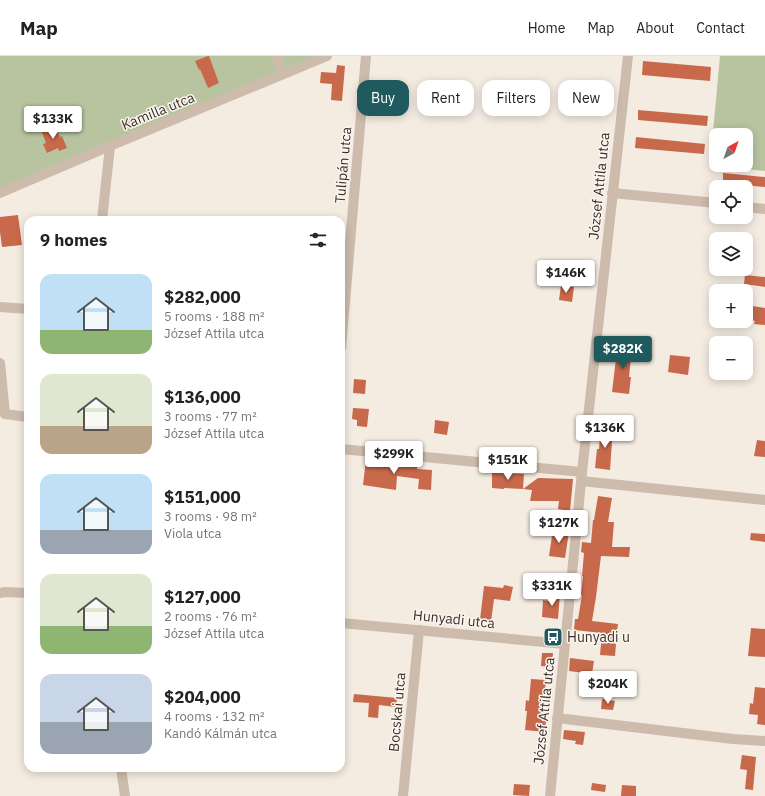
<!DOCTYPE html>
<html lang="en">
<head>
<meta charset="utf-8">
<style>
	:root { --surface:#fff; --page:#f6f6f6; --text:#222; --muted:#767676; --line:#e0e0e0; --accent:#1f5a5e }
	body { margin:0; font-family:"IBM Plex Sans",sans-serif; background:var(--page); color:var(--text); height:100vh; display:flex; flex-direction:column; font-size:15px; white-space:nowrap }
	* { box-sizing:border-box; margin:0 }
	p { font-size:13px; color:var(--muted) }
	.icon { flex:none; width:22px; height:22px; fill:none; stroke:currentColor; stroke-width:2; stroke-linecap:round; stroke-linejoin:round }
	.map { position:relative; flex:1; overflow:hidden }
	.drawer { position:absolute; left:24px; top:160px; width:321px; height:556px; display:flex; flex-direction:column; background:var(--surface); border-radius:12px; box-shadow:0 2px 10px #0003 }
	.drawer>* { flex:none }
	.hud { position:absolute; left:357px; top:24px; width:348px; height:36px; display:flex; gap:8px }
	.needle { width:26px; rotate:40deg }
	.controls { position:absolute; left:709px; top:72px; display:grid; gap:8px }
	.controls a { display:grid; place-items:center; width:44px; height:44px; border-radius:8px; background:var(--surface); box-shadow:0 2px 10px #0003; font-size:20px }
	.price { position:absolute; translate:-50% -34px; padding:0 9px; border-radius:4px; background:#fff; color:#222; font-size:13px; line-height:26px; filter:drop-shadow(0 1px 2px #0008) }
	.price::after { content:''; position:absolute; left:50%; top:24px; width:12px; height:9px; margin-left:-6px; background:inherit; clip-path:polygon(0 0,100% 0,50% 100%) }
	.price.selected { background:var(--accent); color:#fff }
	ul { padding:0; list-style:none }
	li { display:flex; align-items:center; gap:12px; height:100px; padding:0 16px }
	li span { display:grid; place-items:center; flex:none; width:112px; height:80px; border-radius:12px; color:#555 }
	li>.icon { margin-inline-start:auto }
	span .icon { width:48px; height:48px; fill:#fffc; stroke-width:1 }
	li b { font-size:17px }
	h2 { display:flex; justify-content:space-between; align-items:center; height:48px; padding:0 16px; font-size:17px }
	.chip { padding:0 14px; border-radius:12px; background:var(--surface); box-shadow:0 2px 10px #0003; font-size:14px; line-height:36px }
	.chip.selected { background:var(--accent); color:#fff }
	header { display:flex; align-items:center; gap:24px; box-sizing:border-box; height:56px; padding:0 20px; background:var(--surface); border-bottom:1px solid var(--line) }
	header strong { font-size:19px }
	nav { display:flex; gap:22px; margin-inline-start:auto; font-size:14px }
	.map>svg:first-child { display:block }
	.green { fill:#b8c4a0; fill-rule:evenodd }
	.building { fill:#c8694b }
	.lines { fill:none; stroke-linecap:round; stroke-linejoin:round }
	.minor { stroke:#cdbbac; stroke-width:10 }
	.labels { text-anchor:middle; stroke-width:3; stroke-linejoin:round; paint-order:stroke }
	.street-label { font-size:14px; fill:#3b302b; stroke:#fbf5ee }
	.poi-label { font-size:14px; fill:#3b302b; stroke:#fbf5ee; text-anchor:start }
</style>
</head>
<body>
<header>
<strong>Map</strong>
<nav><a>Home</a><a>Map</a><a>About</a><a>Contact</a></nav>
</header>
<div class="map">
<svg width="765" height="740" viewBox="0 0 765 740">
	<rect width="100%" height="100%" fill="#f4ebe1"/>
	<g class="green">
		<path d="M0,0H317L0,132Z"/>
		<path d="M720,0H765V115L710,109ZM716,79H746V109H716Z"/>
	</g>
	<g class="building">
		<path d="M208,0H209L219,27L208,32L200,13L199,14L195,5Z"/>
		<path d="M643,5L711,11L710,25L642,19Z"/>
		<path d="M337,9L345,10L342,45L331,44L332,28L320,27L321,16L336,17Z"/>
		<path d="M638,54L708,60L707,70L638,64Z"/>
		<path d="M54,69L60,81L62,80L67,92L59,95L58,92L47,97L43,88L46,87L41,74Z"/>
		<path d="M636,81L705,88L704,98L635,92Z"/>
		<path d="M723,117L765,121V131L723,127Z"/>
		<path d="M18,159L22,189L2,191L0,176V161Z"/>
		<path d="M745,219L765,221V231L744,228Z"/>
		<path d="M561,229L574,231L572,246L559,244Z"/>
		<path d="M752,250L765,252V269L754,268L755,265L751,264Z"/>
		<path d="M624,291L638,293L637,302H631L629,321H631L629,338L612,336L617,294L624,295Z"/>
		<path d="M670,299L690,301L688,319L668,316Z"/>
		<path d="M354,323L366,324L365,338L353,337Z"/>
		<path d="M353,352L369,353L367,371L357,370V364L352,363Z"/>
		<path d="M435,364L449,366L447,379L434,377Z"/>
		<path d="M601,371L613,372L610,414L595,412L597,393H599Z"/>
		<path d="M757,384L765,385V401L754,400Z"/>
		<path d="M366,403L417,409V413L432,414L431,434L418,433L419,423L397,420L396,434L363,429Z"/>
		<path d="M492,416L524,418L523,433L504,432V433L492,432Z"/>
		<path d="M538,422L573,423L570,455L558,453L559,445H530L532,434L523,433Z"/>
		<path d="M598,440L612,442L608,466H614L612,491H630L629,501L601,500L596,541L592,565L618,568L615,588H616L615,600L600,599L602,577L574,574L575,563H578L582,539H581L583,520H582L584,497L581,496L582,486L591,487L593,464H594Z"/>
		<path d="M553,473L569,476L565,502L549,500Z"/>
		<path d="M751,477L765,478V486L750,484Z"/>
		<path d="M504,529L513,531L510,545L494,543L491,566L480,564L484,530L503,532Z"/>
		<path d="M550,537L560,538L558,563L542,561L543,544L549,545Z"/>
		<path d="M751,572L765,573V601L748,600Z"/>
		<path d="M542,597H553L552,611L541,610Z"/>
		<path d="M570,602L594,605L592,618L569,615Z"/>
		<path d="M531,623L546,624L542,665H546L545,676L525,674L527,655H525L526,644L529,645Z"/>
		<path d="M755,631L765,632V669L757,668L758,659L749,658L750,647L753,648Z"/>
		<path d="M354,638L397,642L396,651L379,649L378,662L368,661L369,647L353,646Z"/>
		<path d="M602,643L615,645L613,654L601,653Z"/>
		<path d="M564,674L585,676L583,689L575,688L576,685L563,683Z"/>
		<path d="M742,699L756,701L753,734L745,733L747,714L740,713Z"/>
		<path d="M592,727L606,729L605,736L591,734Z"/>
		<path d="M514,728L530,729L529,740L513,739Z"/>
		<path d="M622,729L636,730V740H621Z"/>
	</g>
	<g class="lines">
		<g class="minor">
			<path d="M276,0L283,18"/>
			<path d="M0,137L110,90L327,0"/>
			<path d="M612,137L716,147"/>
			<path d="M746,151L765,153"/>
			<path d="M102,164L110,90"/>
			<path d="M0,251L28,253"/>
			<path d="M341,292L366,0"/>
			<path d="M0,307L5,358L28,361"/>
			<path d="M341,393L582,416"/>
			<path d="M581,425L765,444"/>
			<path d="M0,537L5,536L28,537"/>
			<path d="M341,567L565,588"/>
			<path d="M557,662L733,683L765,685"/>
			<path d="M121,712L125,740"/>
			<path d="M403,740L419,574"/>
			<path d="M550,740L582,416L628,0"/>
		</g>
	</g>
	<defs>
		<symbol id="bus-square" viewBox="-11 -11 22 22"><rect x="-9" y="-9" width="18" height="18" rx="4" fill="#1f5a5e" stroke="#fbf5ee"/><path d="M-5-6H5V4H4V6H2V4H-2V6H-4V4H-5ZM-3.5-4V0h7V-4ZM-3.5 1.2v1.5H-2V1.2ZM2 1.2v1.5H3.5V1.2Z" fill="#fff"/></symbol>
	</defs>
	<g fill-rule="evenodd">
		<use href="#bus-square" x="542" y="570" width="22" height="22"/>
	</g>
	<g class="labels">
		<g class="street-label">
			<text transform="translate(158 55) rotate(-22)" y="5">Kamilla utca</text>
			<text transform="translate(343 109) rotate(-85)" y="5">Tulipán utca</text>
			<text transform="translate(599 130) rotate(-84)" y="5">József Attila utca</text>
			<text transform="translate(454 563) rotate(6)" y="5">Hunyadi utca</text>
			<text transform="translate(544 655) rotate(-84)" y="5">József Attila utca</text>
			<text transform="translate(397 656) rotate(-85)" y="5">Bocskai utca</text>
		</g>
		<g class="poi-label">
			<text x="567" y="586">Hunyadi u</text>
		</g>
	</g>
</svg>
<div class="controls">
<a><svg class="needle" viewBox="-14 -14 28 28"><path d="M0-13l5 13h-10z" fill="#e53935"/><path d="M0 13l5-13h-10z" fill="#767676"/></svg></a>
<a><svg class="icon" aria-label="locate" viewBox="0 0 24 24"><circle cx="12" cy="12" r="6"/><path d="M12 2v4M12 18v4M2 12h4M18 12h4"/></svg></a>
<a><svg class="icon" aria-label="layers" viewBox="0 0 24 24"><path d="M12 4l9 5-9 5-9-5zM3 14l9 5 9-5"/></svg></a>
<a>+</a>
<a>−</a>
</div>
<b class="price" style="left:53px;top:84px">$133K</b>
<b class="price" style="left:566px;top:238px">$146K</b>
<b class="price selected" style="left:623px;top:314px">$282K</b>
<b class="price" style="left:605px;top:393px">$136K</b>
<b class="price" style="left:394px;top:419px">$299K</b>
<b class="price" style="left:508px;top:425px">$151K</b>
<b class="price" style="left:559px;top:488px">$127K</b>
<b class="price" style="left:552px;top:551px">$331K</b>
<b class="price" style="left:608px;top:649px">$204K</b>
<div class="hud">
<a class="chip selected">Buy</a>
<a class="chip">Rent</a>
<a class="chip">Filters</a>
<a class="chip">New</a>
</div>
<section class="drawer">
<h2>9 homes<svg class="icon" aria-label="filters" viewBox="0 0 24 24"><path d="M4 7h16M4 17h16"/><circle cx="9" cy="7" r="2"/><circle cx="15" cy="17" r="2"/></svg></h2>
<ul>
<li><span style="background:linear-gradient(#bfe0f5 70%,#8fb573 0)"><svg class="icon" aria-label="home" viewBox="0 0 24 24"><path d="M3 11l9-7 9 7M6 9v11h12V9"/></svg></span><div><b>$282,000</b><p>5 rooms · 188 m²</p><p>József Attila utca</p></div></li>
<li><span style="background:linear-gradient(#dfe7d0 65%,#b9a48a 0)"><svg class="icon" aria-label="home" viewBox="0 0 24 24"><path d="M3 11l9-7 9 7M6 9v11h12V9"/></svg></span><div><b>$136,000</b><p>3 rooms · 77 m²</p><p>József Attila utca</p></div></li>
<li><span style="background:linear-gradient(#bfe0f5 70%,#9aa5b1 0)"><svg class="icon" aria-label="home" viewBox="0 0 24 24"><path d="M3 11l9-7 9 7M6 9v11h12V9"/></svg></span><div><b>$151,000</b><p>3 rooms · 98 m²</p><p>Viola utca</p></div></li>
<li><span style="background:linear-gradient(#dfe7d0 65%,#8fb573 0)"><svg class="icon" aria-label="home" viewBox="0 0 24 24"><path d="M3 11l9-7 9 7M6 9v11h12V9"/></svg></span><div><b>$127,000</b><p>2 rooms · 76 m²</p><p>József Attila utca</p></div></li>
<li><span style="background:linear-gradient(#c9d6e8 60%,#9aa5b1 0)"><svg class="icon" aria-label="home" viewBox="0 0 24 24"><path d="M3 11l9-7 9 7M6 9v11h12V9"/></svg></span><div><b>$204,000</b><p>4 rooms · 132 m²</p><p>Kandó Kálmán utca</p></div></li>
</ul>
</section>
</div>
</body>
</html>
